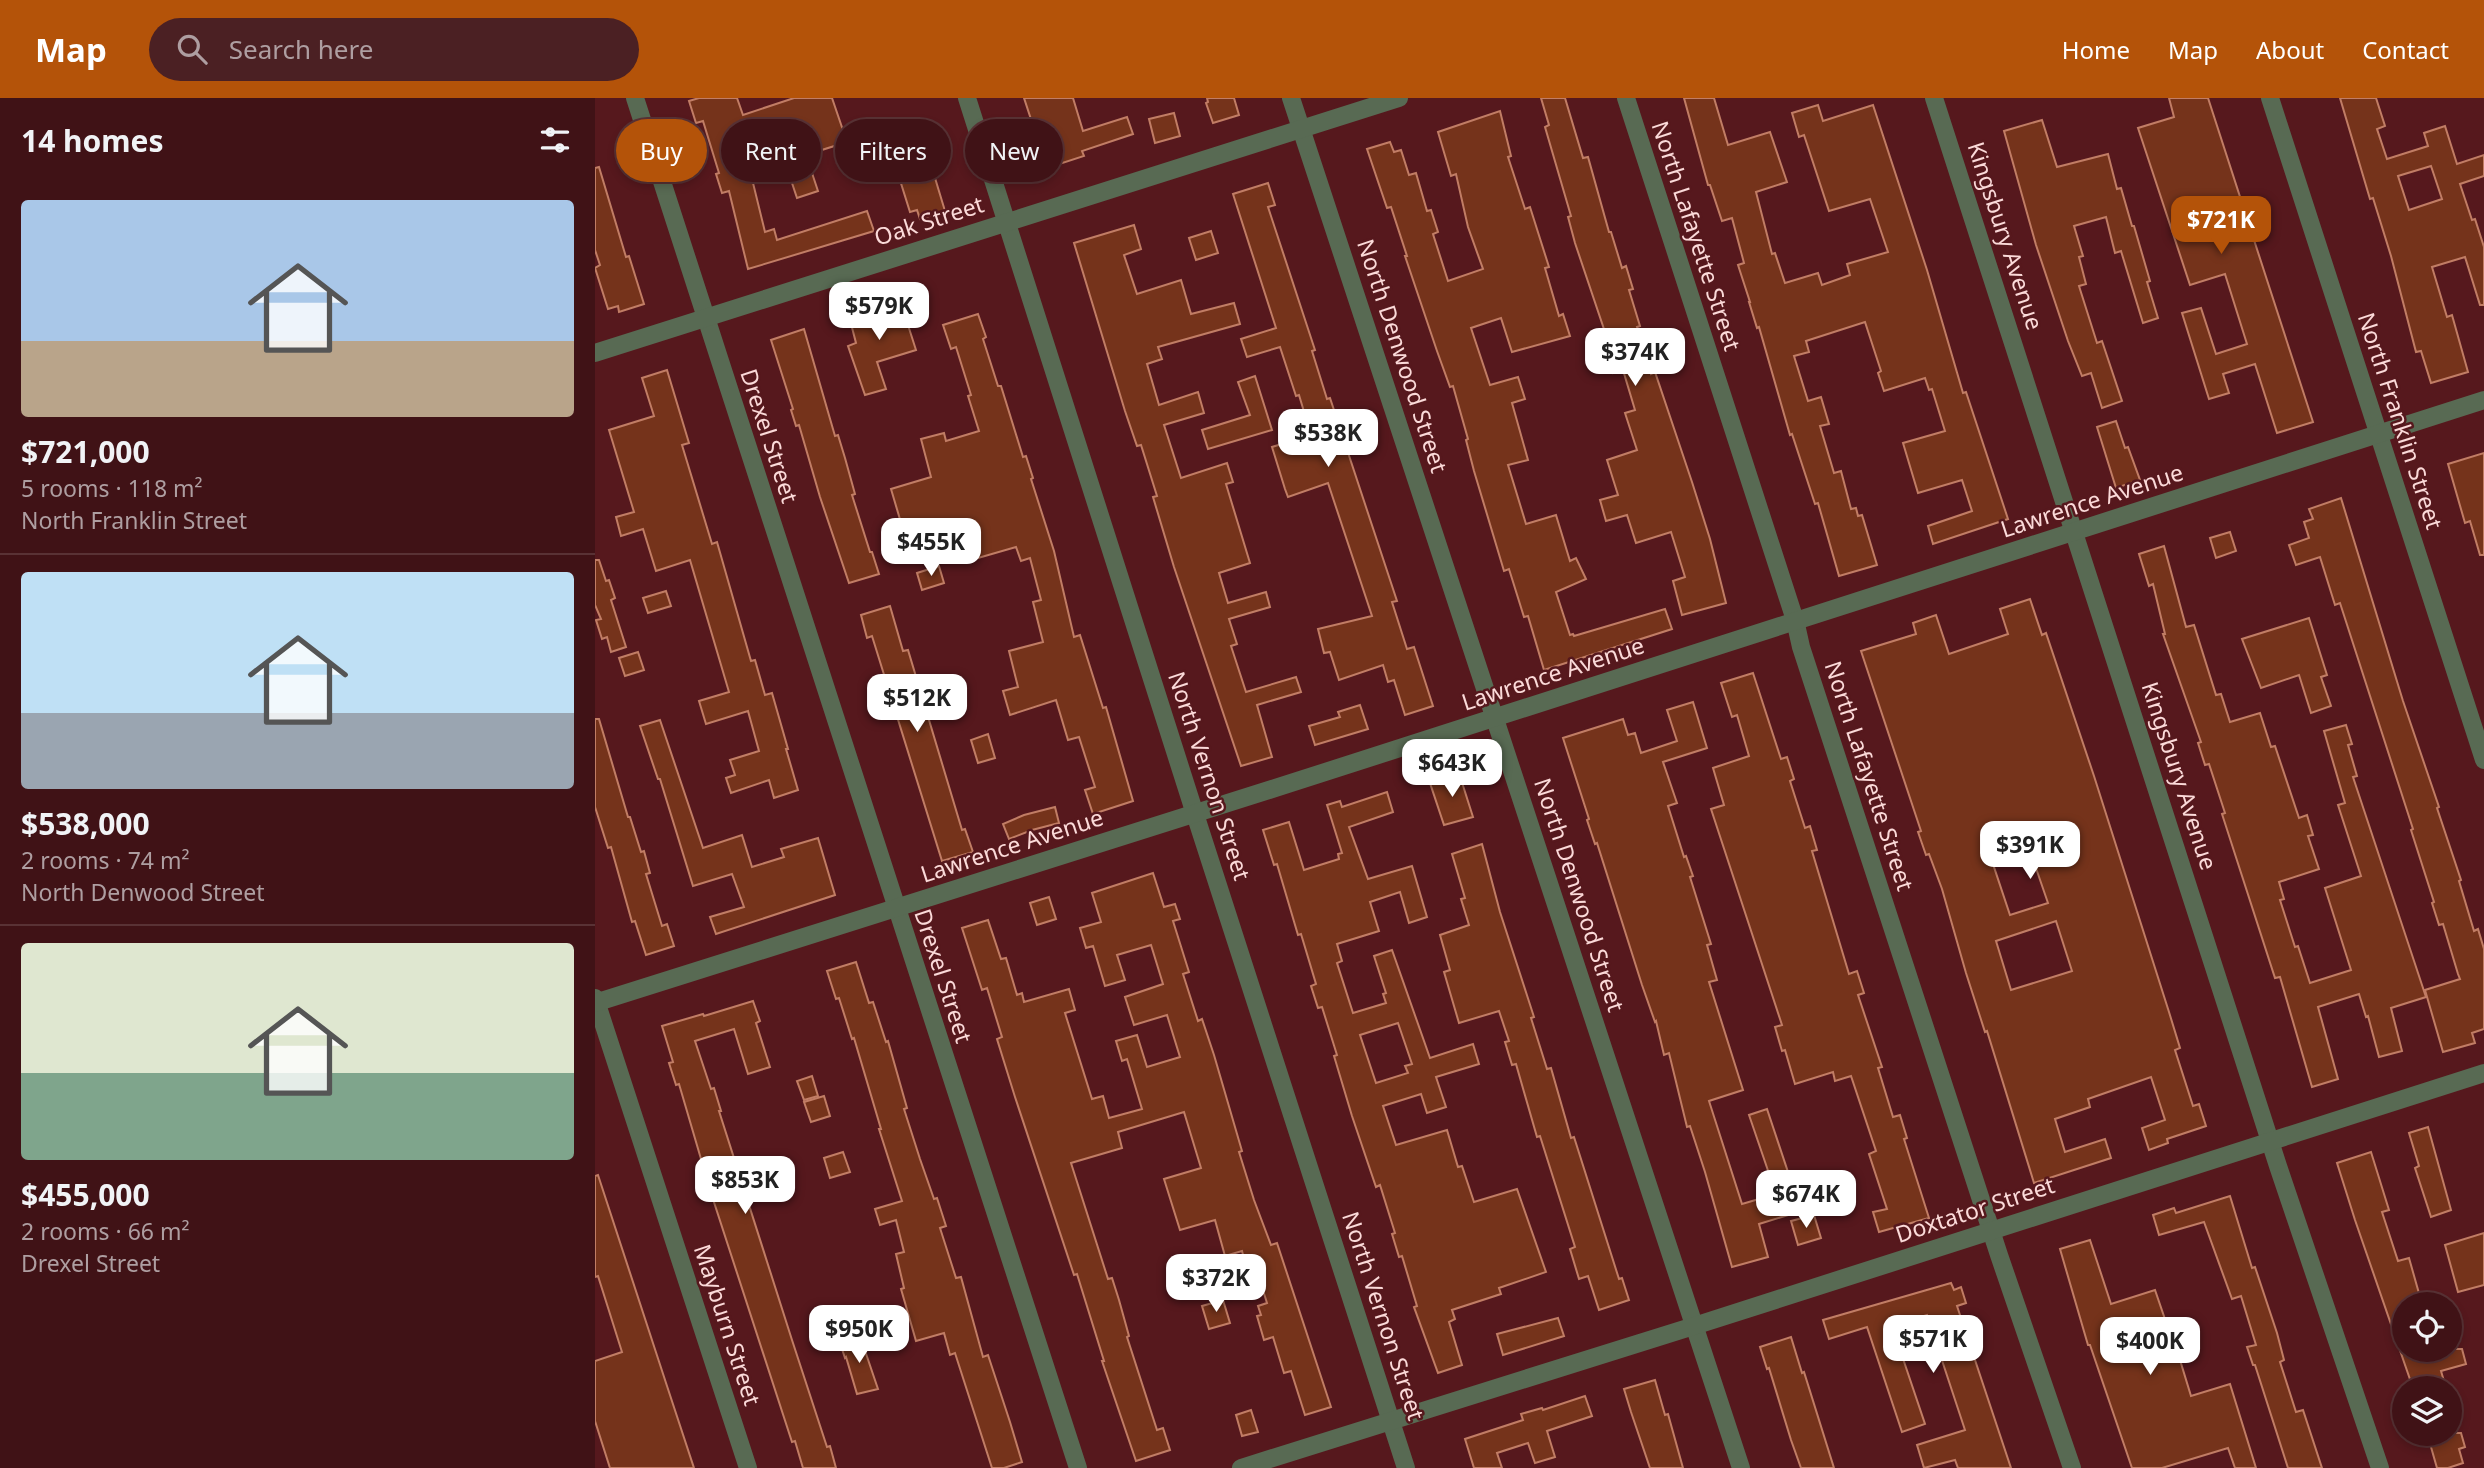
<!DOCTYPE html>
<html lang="en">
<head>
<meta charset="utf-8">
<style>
	:root { --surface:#401216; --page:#4b2023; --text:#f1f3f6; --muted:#ae9ea1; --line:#593235; --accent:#b45309 }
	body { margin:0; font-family:"Noto Sans",sans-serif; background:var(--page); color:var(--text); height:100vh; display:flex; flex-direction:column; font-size:26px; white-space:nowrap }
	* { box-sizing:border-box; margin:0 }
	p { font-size:23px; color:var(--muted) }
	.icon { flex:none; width:38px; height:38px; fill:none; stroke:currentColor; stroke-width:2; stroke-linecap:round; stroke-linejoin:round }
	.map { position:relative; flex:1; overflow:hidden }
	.drawer { display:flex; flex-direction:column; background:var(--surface); width:595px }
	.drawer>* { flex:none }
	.guide { position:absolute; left:21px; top:21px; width:665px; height:63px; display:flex; gap:14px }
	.controls { position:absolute; left:1797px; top:1194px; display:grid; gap:14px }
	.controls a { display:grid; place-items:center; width:70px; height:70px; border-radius:50%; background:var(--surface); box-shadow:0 4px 10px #0003,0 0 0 2px var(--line); font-size:35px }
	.price { position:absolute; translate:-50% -60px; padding:0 16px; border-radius:14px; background:#fff; color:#222; font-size:23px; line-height:46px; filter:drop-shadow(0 2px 4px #0008) }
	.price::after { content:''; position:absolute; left:50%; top:42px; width:21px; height:16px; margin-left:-10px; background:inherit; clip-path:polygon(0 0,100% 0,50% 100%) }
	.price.current { background:var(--accent); color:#fff }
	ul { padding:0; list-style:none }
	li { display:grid; align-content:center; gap:14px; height:371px; padding:0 21px }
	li+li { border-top:2px solid var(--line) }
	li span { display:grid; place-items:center; height:217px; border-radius:7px; color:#555 }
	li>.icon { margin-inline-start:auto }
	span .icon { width:126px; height:126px; fill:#fffc; stroke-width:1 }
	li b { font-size:30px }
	h2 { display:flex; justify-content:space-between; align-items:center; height:84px; padding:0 21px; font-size:30px }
	.tag { padding:0 24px; border-radius:32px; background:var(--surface); box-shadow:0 4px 10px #0003,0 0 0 2px var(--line); font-size:24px; line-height:63px }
	.tag.current { background:var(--accent); color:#fff }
	header { display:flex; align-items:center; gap:42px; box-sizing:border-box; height:98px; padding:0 35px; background:var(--accent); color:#fff }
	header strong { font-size:33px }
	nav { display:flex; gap:38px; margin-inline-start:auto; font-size:24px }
	.search { width:490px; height:63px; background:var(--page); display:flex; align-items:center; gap:18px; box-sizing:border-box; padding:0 24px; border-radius:38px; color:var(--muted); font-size:26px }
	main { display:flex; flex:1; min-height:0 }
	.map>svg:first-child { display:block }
	.building { fill:#75331b; stroke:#c17d65; stroke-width:2; fill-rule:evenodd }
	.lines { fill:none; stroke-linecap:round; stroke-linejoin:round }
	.street { stroke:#586a53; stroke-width:18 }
	.labels { text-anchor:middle; stroke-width:5; stroke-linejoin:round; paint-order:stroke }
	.street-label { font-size:23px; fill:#fbdad9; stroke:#56181d }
</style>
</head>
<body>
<header>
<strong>Map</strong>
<div class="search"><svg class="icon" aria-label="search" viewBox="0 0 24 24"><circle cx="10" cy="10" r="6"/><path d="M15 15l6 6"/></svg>Search here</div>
<nav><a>Home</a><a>Map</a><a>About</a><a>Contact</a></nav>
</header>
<main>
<section class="drawer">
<h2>14 homes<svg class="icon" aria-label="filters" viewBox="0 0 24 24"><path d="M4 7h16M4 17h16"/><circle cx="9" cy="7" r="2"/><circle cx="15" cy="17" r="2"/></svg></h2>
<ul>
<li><span style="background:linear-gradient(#a9c7e8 65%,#b9a48a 0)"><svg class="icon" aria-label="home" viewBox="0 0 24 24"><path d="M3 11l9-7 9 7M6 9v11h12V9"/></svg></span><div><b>$721,000</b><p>5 rooms · 118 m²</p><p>North Franklin Street</p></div></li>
<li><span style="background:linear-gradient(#bfe0f5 65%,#9aa5b1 0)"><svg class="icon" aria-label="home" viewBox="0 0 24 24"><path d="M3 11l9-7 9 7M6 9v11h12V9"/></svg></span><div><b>$538,000</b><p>2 rooms · 74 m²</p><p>North Denwood Street</p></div></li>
<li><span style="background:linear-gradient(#dfe7d0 60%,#7fa58c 0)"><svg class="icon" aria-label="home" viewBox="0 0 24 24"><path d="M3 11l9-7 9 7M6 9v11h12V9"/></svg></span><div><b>$455,000</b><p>2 rooms · 66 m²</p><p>Drexel Street</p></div></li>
</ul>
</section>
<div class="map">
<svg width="1889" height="1370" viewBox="0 0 1889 1370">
	<rect width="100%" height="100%" fill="#56181d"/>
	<g class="building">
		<path d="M104,0H142L148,17L199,0H237L252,44L211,57L223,93L202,100L195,79L199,78L185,37L152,48L164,83L158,85L170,134L179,131L182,142L272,113L279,133L153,171L134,93L127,95L121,76L124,75L108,23L101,25L94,3Z"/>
		<path d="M429,0H478L488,33L532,19L538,36L487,53L489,58L452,70Z"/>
		<path d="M612,0H639L644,17L618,25L611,5L613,4Z"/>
		<path d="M946,0H970L988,60L993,59L1014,134H1016L1027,170L1031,168L1038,191L1034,192L1045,228L1042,229L1056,276L1060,274L1097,384L1115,441L1131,505L1087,517L1078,483L1090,479L1076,434L1041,445L1032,417L1011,423L1005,402L1023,397L1012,362L1042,352L1030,315L1040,312L1028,272L1018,275L1009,245L1013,243L980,145L973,119L976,118L950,29L954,27Z"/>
		<path d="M1089,0H1119L1133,47L1175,34L1192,84L1161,94L1177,156L1180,155L1190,185L1223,175L1227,187L1255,177L1252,166L1293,154L1275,101L1234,113L1209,37L1204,39L1197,15L1223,7L1228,23L1278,7L1332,172L1368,295L1371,294L1413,421L1338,446L1333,428L1377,413L1367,382L1323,395L1308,345L1350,333L1337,291L1334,292L1330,280L1289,293L1283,275L1286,273L1270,224L1211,243L1214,254L1199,258L1213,303L1226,299L1234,326L1225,328L1239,375L1246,373L1256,411L1261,410L1263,418L1267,417L1282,467L1244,478L1223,405L1220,406L1197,336L1195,337L1164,229L1162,230L1154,204H1155L1143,167L1149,165L1137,120L1127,123L1115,87H1113Z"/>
		<path d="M1574,0H1613L1718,324L1682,335L1660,266L1628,276L1634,295L1614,301L1587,215L1606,210L1621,256L1652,246L1630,176L1595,187L1543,30L1579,19Z"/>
		<path d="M1745,0H1781L1790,28L1782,31L1792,61L1833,48L1829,35L1850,28L1862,66L1889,57V78L1865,86L1877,122L1880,121L1889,149V207H1885L1870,159L1837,169L1852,219L1857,217L1873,274L1836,285L1826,253L1821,254L1796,158L1778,100L1775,101ZM1836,68L1847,101L1814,112L1803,78Z"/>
		<path d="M905,13L916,58L913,59L930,111L935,109L954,169L950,170L964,218L968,216L975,238L917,254L906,220L876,230L895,287L923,279L930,301L917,305L933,362L913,367L931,426L961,417L975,463L981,460L991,481L961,494L975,537L978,536L979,538L1070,511L1077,531L949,572L933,518L929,519L914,471L909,473L879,373L871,342L873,341L858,288L855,289L842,253L810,158H812L796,109L792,110L772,51L795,44L799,54L806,52L814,77L821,75L832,113L836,112L843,134L838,136L853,183L888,171L873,129L861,76L856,78L843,34Z"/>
		<path d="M579,15L585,38L560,45L554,21Z"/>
		<path d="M1447,22L1462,69L1513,56L1522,91L1526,90L1537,128H1539L1555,183L1552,184L1563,220L1548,225L1526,153L1520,155L1511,119L1479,128L1488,158L1484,159L1491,186L1484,188L1502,245L1507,243L1527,303L1507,310L1496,275L1487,278L1473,243L1441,147L1409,33Z"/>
		<path d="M326,45L336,81L340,80L350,113L325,121L322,112L315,114L304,79L297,81L290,54Z"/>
		<path d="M4,69L31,159L34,158L49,206L24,214L23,208L13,211L0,170L5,167L0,152V70Z"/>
		<path d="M673,85L680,107L673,109L720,252L717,253L732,301L735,300L802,503L797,504L812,551L819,549L838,608L810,617L799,582L793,584L788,567L744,582L735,554L729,555L723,531L777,518L733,385L693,399L690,391L677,349L716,337L704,297L701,298L685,249L652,259L646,241L681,230L638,96Z"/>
		<path d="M539,127L546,151L529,157L542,196L586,182L596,216L639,205L645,226L563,249L567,261L552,266L564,307L603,294L609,315L569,327L586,380L632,365L638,384L631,386L655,465L624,475L633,505L671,494L675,509L634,521L642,546L636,548L651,594L701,579L706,594L662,607L677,659L646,668L579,469L558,399L562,398L546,347L542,348L530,313L479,145Z"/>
		<path d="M616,133L623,155L601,162L594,140Z"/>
		<path d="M304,199L321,252L282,264L291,291L270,297L253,248L261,245L254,218L286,211L285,205Z"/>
		<path d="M383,216L391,239L388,241L403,288H406L428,359L431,358L438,380L436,381L459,453L479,539L485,537L508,610L511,609L538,703L498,716L490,692L500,689L484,639L473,642L461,602L415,617L408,593L423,589L414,553L448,544L438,504L446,502L435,460L426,463L421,449L383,460L374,430L361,434L360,430L312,445L296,391L336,379L326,341L349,335L351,343L384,333L373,298L376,297L361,249L356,251L348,227Z"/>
		<path d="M209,231L240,338L243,337L250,360L260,396L257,397L275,454H277L284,476L254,485L225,399L204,327L201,328L196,312L198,311L176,242Z"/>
		<path d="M72,272L94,345L87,347L117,446L122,444L156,563L160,562L170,597L177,595L193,651H191L203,692L179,700L174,682L136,695L131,680L140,677L135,662L164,653L153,613L111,626L104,603L134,594L95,462L61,473L48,431L26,438L21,419L39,414L14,332L59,318L47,280Z"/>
		<path d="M660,278L677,332L613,351L607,332L655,317L643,284Z"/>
		<path d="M1521,323L1530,350L1533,349L1545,382L1521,390L1502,329Z"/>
		<path d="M1889,355V457H1885L1875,423L1870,425L1853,366Z"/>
		<path d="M1746,400L1808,603L1844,709L1842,710L1866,782L1864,783L1879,833L1883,831L1889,851V931L1877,935L1880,945L1848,954L1830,892L1865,881L1863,876L1848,826L1844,827L1837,805L1839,804L1816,732L1818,731L1745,505L1740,507L1725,459L1701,467L1694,447L1714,440L1709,424L1718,421L1714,411Z"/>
		<path d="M1635,434L1641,453L1621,460L1615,440Z"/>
		<path d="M1569,448L1591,529L1599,527L1621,597L1626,596L1635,624L1665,615L1676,649L1680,648L1704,720L1712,717L1718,737L1713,738L1724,771L1684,784L1689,801L1685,802L1700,849L1703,848L1715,885L1756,872L1730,790L1766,778L1743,707L1750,705L1729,633L1751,627L1757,646L1753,647L1762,678L1758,679L1831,899L1796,910L1807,953L1784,959L1773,918L1771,919L1764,896L1723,909L1743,981L1717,989L1685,879L1680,880L1627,716L1630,715L1614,666L1610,667L1603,645L1606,644L1568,536H1570L1558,486L1554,488L1544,456Z"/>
		<path d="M0,462H4L11,483L14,482L20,500L16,502L31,549L16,554L12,539L7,541L1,522L6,521L0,507Z"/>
		<path d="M344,468L349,485L327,492L322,475Z"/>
		<path d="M71,493L76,508L53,515L48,500Z"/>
		<path d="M1435,501L1447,537L1451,535L1499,678L1574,914L1585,950L1580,952L1598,1008L1604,1006L1611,1028L1572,1041L1573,1045L1554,1052L1547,1030L1570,1022L1556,979L1493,1001L1495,1009L1460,1021L1470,1054L1510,1041L1516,1060L1439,1085L1392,933L1390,934L1371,875L1347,791L1334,756L1331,757L1323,734L1326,733L1266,553L1321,536L1318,525L1341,517L1354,556L1413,536L1405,511ZM1432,744L1453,805L1415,817L1395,757ZM1461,823L1477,873L1416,892L1401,843Z"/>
		<path d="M295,508L308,553L313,552L367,732L370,731L378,754L347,763L277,538L272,540L266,517Z"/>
		<path d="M1714,520L1732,577L1726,579L1736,608L1716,615L1704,577L1666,590L1647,541Z"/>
		<path d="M43,554L49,572L30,578L24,560Z"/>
		<path d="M1158,575L1186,661L1192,659L1199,681L1195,683L1210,730L1215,728L1222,752L1217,753L1254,876L1262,873L1269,895L1263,897L1287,969L1283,970L1298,1019L1305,1017L1312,1040L1309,1041L1334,1120L1284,1134L1278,1114L1292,1111L1274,1056L1281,1053L1256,978L1240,983L1238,974L1200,986L1190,952L1187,953L1180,929L1187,927L1116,711L1129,707L1118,670L1154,658L1142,617L1137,619L1126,585Z"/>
		<path d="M1098,604L1112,650L1068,664L1082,705L1073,708L1089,759L1091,758L1098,778L1095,779L1116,846L1112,847L1122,882L1114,884L1148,992L1114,1003L1147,1106L1181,1096L1154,1017L1172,1011L1206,1113L1164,1126L1173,1159L1137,1169L1110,1074L1095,1028L1092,1029L1074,955L1069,957L1061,923L1060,924L1047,887L1002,745L1000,746L992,722L994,721L968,640L1028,621L1033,637L1040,635L1046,655L1082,643L1072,612Z"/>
		<path d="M765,607L773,631L720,647L714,628L745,619L743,614Z"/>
		<path d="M0,621H4L33,719H35L46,754L49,753L55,775L51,776L67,828L72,826L79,848L51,857L40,823L37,824L16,749L13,750L0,709Z"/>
		<path d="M65,622L108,750L147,737L157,769L189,759L186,751L223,740L240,797L121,836L115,819L149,809L137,776L98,788L65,681H63L45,628Z"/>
		<path d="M393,636L400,660L383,665L376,642Z"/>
		<path d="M864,675L878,719L849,727L835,685Z"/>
		<path d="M792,694L798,714L754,729L773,781L817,768L832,819L814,825L805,794L775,804L784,833L742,846L747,863L742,865L758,915L791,905L788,896L791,895L779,858L797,852L835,960L878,946L884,966L841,979L851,1009L832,1015L826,996L788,1008L801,1047L852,1032L863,1069L867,1068L879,1104L922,1091L951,1174L904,1190L906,1196L857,1212L860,1221L854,1224L867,1267L843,1275L819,1209L822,1208L807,1158L804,1159L797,1136L800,1135L785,1087L781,1089L757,1018L739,958L742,957L727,909L723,910L716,888L721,886L706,836L703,837L682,766L679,767L668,732L694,724L709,772L744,761L743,756L747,755L732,707L745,703L747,709ZM803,925L817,966L810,968L813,975L781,985L765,937Z"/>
		<path d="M460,709L464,725L437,732L414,741L408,726L429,717Z"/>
		<path d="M887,746L905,814L939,919L936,920L952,971L956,970L976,1040L979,1039L1024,1181L1027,1180L1034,1202L1004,1212L993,1178L984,1181L975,1151L980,1149L945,1038L942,1039L921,966L917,967L910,944L914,943L904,913L864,925L849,874L855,872L845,837L874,827L866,801L870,800L857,756Z"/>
		<path d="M558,775L569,809L580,806L585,821L578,823L594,874L588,876L603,923L607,921L619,957L647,1053L644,1054L659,1102L676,1147L682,1145L736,1309L710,1317L696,1273L689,1275L678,1239L669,1242L662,1218L666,1217L663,1208L672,1205L662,1173L653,1175L647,1153L630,1158L620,1122L585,1132L569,1081L606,1070L589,1014L523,1034L527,1050L476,1065L513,1181L517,1180L524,1202L534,1238L532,1239L562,1332L568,1330L575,1352L541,1363L507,1263H509L482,1176L479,1177L420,999L402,941L407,939L392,890L387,892L367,830L393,822L406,861L411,860L422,897L427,895L429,904L474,891L480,912L470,915L497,1001L508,998L514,1020L547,1011L532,961L527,963L521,943L542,937L552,969L585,959L572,917L539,927L530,899L568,886L556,847L522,857L530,882L510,888L498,848L491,850L485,830L506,824L497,795Z"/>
		<path d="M454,799L461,821L442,827L435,805Z"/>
		<path d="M261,864L274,905L278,904L291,944L293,943L312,1010L309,1011L325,1061L339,1101L342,1100L351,1128L345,1130L361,1180L366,1179L388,1259L393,1257L415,1324L427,1364L409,1370H397L360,1255L355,1257L349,1235L321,1243L306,1191L309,1190L301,1156L309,1154L301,1122L285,1127L280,1111L307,1103L284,1031H286L259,940L257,941L244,900L241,901L232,873Z"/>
		<path d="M158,903L165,923L161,925L175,969L153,976L139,931L100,943L116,991L119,990L126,1013H124L197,1242L232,1349L235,1348L241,1370H208L200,1343L197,1344L116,1095L84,986L81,987L74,965L78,964L67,928L108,916L109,918Z"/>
		<path d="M217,978L223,998L209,1002L202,983Z"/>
		<path d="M229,998L235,1018L216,1024L209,1004Z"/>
		<path d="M1833,1029L1856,1112L1836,1119L1820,1070L1824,1068L1814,1035Z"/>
		<path d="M248,1054L255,1074L235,1080L229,1060Z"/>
		<path d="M1776,1054L1794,1112L1787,1114L1803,1163L1814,1160L1827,1206H1810V1251H1867L1871,1266L1846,1273L1851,1290H1818L1760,1122L1742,1065Z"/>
		<path d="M3,1077L72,1288L99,1370H15L0,1323V1263L27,1254L3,1178L0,1179V1078Z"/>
		<path d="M1635,1098L1657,1170L1660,1169L1682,1235L1689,1262L1685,1264L1701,1314L1708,1312L1727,1370H1693L1660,1267H1658L1652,1249L1661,1247L1646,1198L1637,1201L1609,1124L1564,1137L1558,1117L1579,1110L1581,1115Z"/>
		<path d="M1219,1117L1226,1140L1203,1147L1196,1123Z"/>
		<path d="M1889,1135V1187L1863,1194L1850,1147Z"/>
		<path d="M1495,1142L1516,1206L1560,1192L1572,1227L1574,1226L1596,1298L1635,1286L1661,1370H1640L1633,1350L1567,1370H1537L1495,1247H1493L1465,1151Z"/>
		<path d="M1356,1185L1359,1192L1366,1189L1371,1205L1362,1208L1416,1370H1363L1360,1362L1329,1370L1322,1347L1370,1332L1332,1217L1297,1228L1330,1326L1307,1334L1272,1229L1234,1241L1228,1222Z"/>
		<path d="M628,1202L635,1225L614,1231L607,1208Z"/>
		<path d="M963,1220L969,1238L908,1257L902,1236Z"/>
		<path d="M265,1238L283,1291L262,1296L251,1259L250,1260L245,1245Z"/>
		<path d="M1196,1239L1207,1275L1209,1274L1239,1370H1206L1196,1342L1174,1270L1172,1271L1165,1249Z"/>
		<path d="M1060,1282L1070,1317L1073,1316L1088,1370H1055L1036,1314L1029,1291Z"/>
		<path d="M990,1298L997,1318L952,1333L960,1359L940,1365L933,1345L902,1355L907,1370H879L870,1341L928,1322L926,1316L947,1310L948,1312Z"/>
		<path d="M656,1312L663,1334L647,1338L641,1317Z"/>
		<path d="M1832,1335H1866L1870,1349L1864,1351L1868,1365L1853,1370H1842Z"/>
	</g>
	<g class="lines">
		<g class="street">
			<path d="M40,0L483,1370"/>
			<path d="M372,0L600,716L811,1370"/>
			<path d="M696,0L1146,1370"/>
			<path d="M1031,0L1200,522L1206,549L1404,1157L1477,1370"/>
			<path d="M1339,0L1683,1068L1785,1370"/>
			<path d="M1675,0L1889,662"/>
			<path d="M0,255L804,0"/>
			<path d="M0,900L153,1370"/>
			<path d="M0,905C631,708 1259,504 1889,302"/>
			<path d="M646,1370L1099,1228L1889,975"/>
		</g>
	</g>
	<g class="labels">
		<g class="street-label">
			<text transform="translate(334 123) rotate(-18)" y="8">Oak Street</text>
			<text transform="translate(1101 138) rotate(72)" y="8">North Lafayette Street</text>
			<text transform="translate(1410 138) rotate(72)" y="8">Kingsbury Avenue</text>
			<text transform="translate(807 258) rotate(72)" y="8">North Denwood Street</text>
			<text transform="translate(1805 323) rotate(72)" y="8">North Franklin Street</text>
			<text transform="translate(174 338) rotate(72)" y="8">Drexel Street</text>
			<text transform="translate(1497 403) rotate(-18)" y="8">Lawrence Avenue</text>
			<text transform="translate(958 576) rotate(-18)" y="8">Lawrence Avenue</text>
			<text transform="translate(614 678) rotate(72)" y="8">North Vernon Street</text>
			<text transform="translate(1274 678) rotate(72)" y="8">North Lafayette Street</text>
			<text transform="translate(1584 678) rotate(72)" y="8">Kingsbury Avenue</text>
			<text transform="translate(417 748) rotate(-18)" y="8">Lawrence Avenue</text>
			<text transform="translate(984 797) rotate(72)" y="8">North Denwood Street</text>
			<text transform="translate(348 878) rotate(72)" y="8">Drexel Street</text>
			<text transform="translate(1380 1112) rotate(-18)" y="8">Doxtator Street</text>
			<text transform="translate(788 1218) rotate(72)" y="8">North Vernon Street</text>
			<text transform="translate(132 1227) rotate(72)" y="8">Mayburn Street</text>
		</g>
	</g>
</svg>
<div class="controls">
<a><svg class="icon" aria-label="locate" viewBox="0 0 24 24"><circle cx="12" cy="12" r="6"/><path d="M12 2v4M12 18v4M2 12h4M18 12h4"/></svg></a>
<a><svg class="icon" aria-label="layers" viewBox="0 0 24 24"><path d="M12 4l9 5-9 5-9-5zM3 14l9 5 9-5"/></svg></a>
</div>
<b class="price current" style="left:1626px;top:158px">$721K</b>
<b class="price" style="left:284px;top:244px">$579K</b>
<b class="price" style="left:1040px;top:290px">$374K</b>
<b class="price" style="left:733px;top:371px">$538K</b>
<b class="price" style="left:336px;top:480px">$455K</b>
<b class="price" style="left:322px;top:636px">$512K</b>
<b class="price" style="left:857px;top:701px">$643K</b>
<b class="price" style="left:1435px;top:783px">$391K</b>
<b class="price" style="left:150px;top:1118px">$853K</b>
<b class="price" style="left:1211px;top:1132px">$674K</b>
<b class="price" style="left:621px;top:1216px">$372K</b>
<b class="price" style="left:264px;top:1267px">$950K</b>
<b class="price" style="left:1338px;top:1277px">$571K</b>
<b class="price" style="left:1555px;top:1279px">$400K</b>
<div class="guide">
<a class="tag current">Buy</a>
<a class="tag">Rent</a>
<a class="tag">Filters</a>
<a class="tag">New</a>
</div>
</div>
</main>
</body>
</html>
